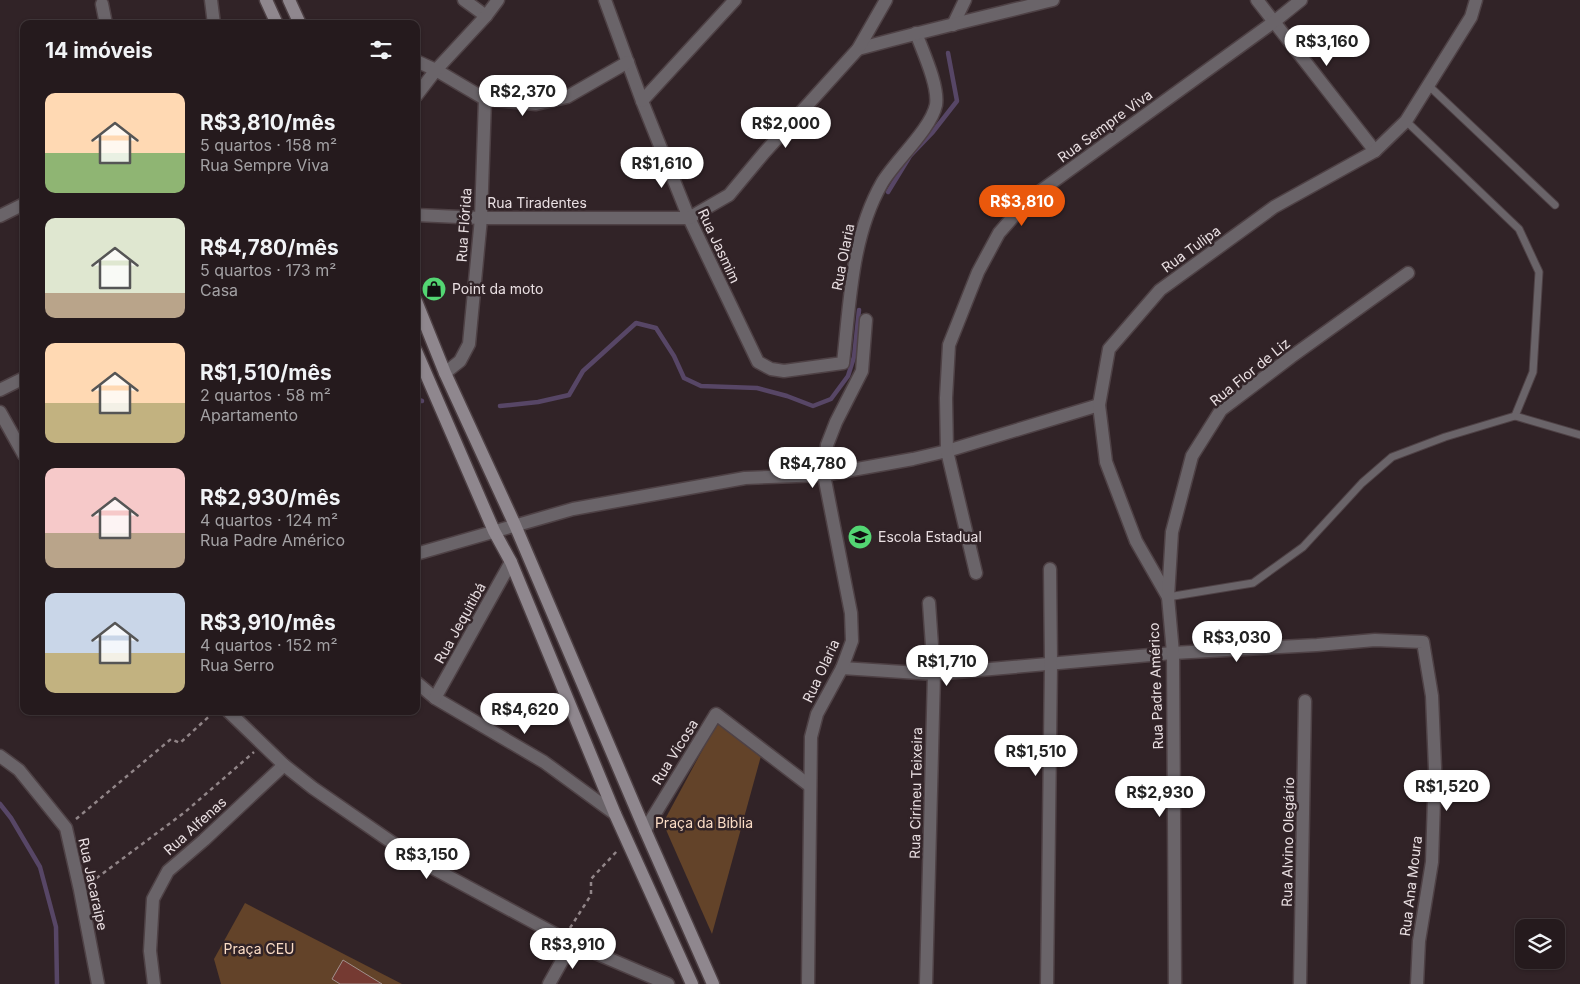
<!DOCTYPE html>
<html lang="pt">
<head>
<meta charset="utf-8">
<style>
	:root { --surface:#251a1d; --page:#2d2326; --text:#f1f3f6; --muted:#a3a1a4; --line:#42383b; --accent:#ea580c }
	body { margin:0; font-family:Inter,sans-serif; background:var(--page); color:var(--text); height:100vh; display:flex; flex-direction:column; font-size:19px; white-space:nowrap }
	* { box-sizing:border-box; margin:0 }
	p { font-size:16px; color:var(--muted) }
	.icon { flex:none; width:28px; height:28px; fill:none; stroke:currentColor; stroke-width:2; stroke-linecap:round; stroke-linejoin:round }
	.map { position:relative; flex:1; overflow:hidden }
	.drawer { position:absolute; left:20px; top:20px; width:400px; height:695px; display:flex; flex-direction:column; background:var(--surface); border-radius:10px; box-shadow:0 1px 4px #0004,0 0 0 1px var(--line) }
	.drawer>* { flex:none }
	.controls { position:absolute; left:1515px; top:919px; display:grid; gap:10px }
	.controls a { display:grid; place-items:center; width:50px; height:50px; border-radius:10px; background:var(--surface); box-shadow:0 1px 4px #0004,0 0 0 1px var(--line); font-size:25px }
	.price { position:absolute; translate:-50% -42px; padding:0 11px; border-radius:18px; background:#fff; color:#222; font-size:16px; line-height:32px; filter:drop-shadow(0 1px 2px #0008) }
	.price::after { content:''; position:absolute; left:50%; top:30px; width:15px; height:11px; margin-left:-8px; background:inherit; clip-path:polygon(0 0,100% 0,50% 100%) }
	.price.selected { background:var(--accent); color:#fff }
	ul { padding:0; list-style:none }
	li { display:flex; align-items:center; gap:15px; height:125px; padding:0 25px }
	li span { display:grid; place-items:center; flex:none; width:140px; height:100px; border-radius:10px; color:#555 }
	li>.icon { margin-inline-start:auto }
	span .icon { width:60px; height:60px; fill:#fffc; stroke-width:1 }
	li b { font-size:21px }
	h2 { display:flex; justify-content:space-between; align-items:center; height:60px; padding:0 25px; font-size:21px }
	.map>svg:first-child { display:block }
	.green { fill:#634329 }
	.lines { fill:none; stroke-linecap:round; stroke-linejoin:round }
	.stream { stroke:#574666; stroke-width:4.5 }
	.building { fill:#753a32; stroke:#a1908d }
	.service-casing { stroke:#4e4145; stroke-width:9 }
	.minor-casing { stroke:#4e4145; stroke-width:15 }
	.tertiary-casing { stroke:#4e4145; stroke-width:15 }
	.secondary-casing { stroke:#4e4145; stroke-width:15 }
	.path { stroke:#918588; stroke-width:2.5; stroke-dasharray:4 4; stroke-linecap:butt }
	.service { stroke:#6a6469; stroke-width:7 }
	.minor { stroke:#6a6469; stroke-width:12 }
	.tertiary { stroke:#6a6469; stroke-width:12 }
	.secondary { stroke:#8f878e; stroke-width:12 }
	.labels { text-anchor:middle; stroke-width:5; stroke-linejoin:round; paint-order:stroke }
	.street-label { font-size:14px; fill:#e9dfe2; stroke:#312327 }
	.poi-label { font-size:14px; fill:#e9dfe2; stroke:#312327; text-anchor:start }
	.park-label { font-size:14px; fill:#fbdcc5; stroke:#312327 }
</style>
</head>
<body>
<div class="map">
<svg width="1580" height="984" viewBox="0 0 1580 984">
	<rect width="100%" height="100%" fill="#312327"/>
	<g class="green">
		<path d="M718,721L761,756L712,934L663,823Z"/>
		<path d="M245,903L402,984H221L214,959Z"/>
	</g>
	<g class="lines">
		<g class="stream">
			<path d="M888,192L910,156L932,133L957,101L948,53"/>
			<path d="M416,399L422,401"/>
			<path d="M500,406L538,402L569,395L583,371L636,323L656,328L674,356L684,378L701,386L757,388L787,396L813,406L831,399L848,376L854,357L859,310"/>
			<path d="M0,804L11,818L40,867L56,927L57,984"/>
		</g>
	</g>
	<path class="building" d="M343,960L382,984H340L332,979Z"/>
	<g class="lines">
		<defs>
			<g id="service">
				<path d="M1428,85L1555,205"/>
				<path d="M1406,121L1519,229L1539,272L1533,372L1515,416"/>
				<path d="M1168,597L1253,583L1303,547L1362,483L1392,457L1445,437L1515,416L1580,435"/>
			</g>
			<g id="minor">
				<path d="M211,0L214,24"/>
				<path d="M464,0L486,16"/>
				<path d="M605,0L642,101L689,218L758,362L771,369L784,371L843,363C850,303 851,237 882,183C895,161 931,129 936,105C939,86 923,52 916,33"/>
				<path d="M1257,0L1375,151"/>
				<path d="M102,4L106,24"/>
				<path d="M953,25L965,0"/>
				<path d="M858,49C923,31 988,16 1053,0"/>
				<path d="M416,61L436,70L485,99L536,104L567,97L628,62"/>
				<path d="M416,96L436,70L486,16L498,0"/>
				<path d="M642,101L735,0"/>
				<path d="M416,215L481,218H689L729,195L764,153L858,49L886,0"/>
				<path d="M0,216L24,204"/>
				<path d="M445,373L460,361L469,344L481,218L485,99"/>
				<path d="M0,390L24,378"/>
				<path d="M416,554L573,509L745,478L824,475L913,459L947,451L1099,405"/>
				<path d="M976,573L947,451L946,398L949,345L978,272L999,233L1028,200L1275,21L1301,0"/>
				<path d="M1168,597L1136,541L1106,462L1099,405L1109,349L1160,290L1274,207L1375,151L1406,121L1471,17L1476,0"/>
				<path d="M842,668L934,674L1173,653L1317,645L1375,640L1423,642L1432,696L1435,768L1432,862L1419,941L1417,984"/>
				<path d="M416,682L435,698L544,762L615,814"/>
				<path d="M435,698L511,562"/>
				<path d="M0,756L19,770L66,828L80,890L98,984"/>
				<path d="M645,830L716,714L810,786"/>
				<path d="M154,984L150,951L153,899L168,871L204,840L284,765"/>
				<path d="M549,984L572,943"/>
				<path d="M808,984L811,737L817,714L842,668L852,641L851,613L824,475L827,445L836,422L862,371L866,320"/>
				<path d="M926,984L934,674L929,603"/>
				<path d="M1047,984L1051,663L1050,569"/>
				<path d="M1175,984L1173,653L1168,597L1172,532L1192,456L1221,410L1291,357L1408,273"/>
				<path d="M1300,984L1305,701"/>
			</g>
			<g id="tertiary">
				<path d="M0,412L24,455"/>
				<path d="M228,711L284,765L313,788L416,859L572,943L668,984"/>
			</g>
			<g id="secondary">
				<path d="M266,0L277,24"/>
				<path d="M289,0L300,24"/>
				<path d="M416,301L445,373L515,525L645,830L713,984"/>
				<path d="M416,351L494,531L511,562L615,814L692,984"/>
			</g>
		</defs>
		<use href="#service" class="service-casing"/>
		<use href="#minor" class="minor-casing"/>
		<use href="#tertiary" class="tertiary-casing"/>
		<use href="#secondary" class="secondary-casing"/>
		<g class="path">
			<path d="M76,819L171,739L180,743L215,711"/>
			<path d="M90,883L185,812L254,752"/>
			<path d="M570,928L591,895V879L618,850"/>
		</g>
		<use href="#service" class="service"/>
		<use href="#minor" class="minor"/>
		<use href="#tertiary" class="tertiary"/>
		<use href="#secondary" class="secondary"/>
	</g>
	<defs>
		<symbol id="shop-disc" viewBox="-11 -11 22 22"><circle r="9.5" fill="#53d673" stroke="#312327"/><path d="M-5-2.5h2.3a2.7 3.5 0 0 1 5.4 0H5L5.5 6h-11ZM-1.5-2.5h3a1.5 2.3 0 0 0-3 0Z" fill="#111"/></symbol>
		<symbol id="school-disc" viewBox="-11 -11 22 22"><circle r="9.5" fill="#53d673" stroke="#312327"/><path d="M0-5L7-2L0 1L-7-2ZM-4 1L0 2.5L4 1V4Q0 6-4 4Z" fill="#111"/></symbol>
	</defs>
	<g fill-rule="evenodd">
		<use href="#shop-disc" x="420" y="275" width="28" height="28"/>
		<use href="#school-disc" x="846" y="523" width="28" height="28"/>
	</g>
	<g class="labels">
		<g class="street-label">
			<text transform="translate(1105 126) rotate(-36)" y="5">Rua Sempre Viva</text>
			<text x="537" y="208">Rua Tiradentes</text>
			<text transform="translate(464 225) rotate(-86)" y="5">Rua Flórida</text>
			<text transform="translate(719 246) rotate(65)" y="5">Rua Jasmim</text>
			<text transform="translate(1191 249) rotate(-36)" y="5">Rua Tulipa</text>
			<text transform="translate(843 257) rotate(-79)" y="5">Rua Olaria</text>
			<text transform="translate(1250 372) rotate(-39)" y="5">Rua Flor de Liz</text>
			<text transform="translate(460 623) rotate(-61)" y="5">Rua Jequitibá</text>
			<text transform="translate(821 671) rotate(-65)" y="5">Rua Olaria</text>
			<text transform="translate(1156 686) rotate(-92)" y="5">Rua Padre Américo</text>
			<text transform="translate(675 752) rotate(-58)" y="5">Rua Vicosa</text>
			<text transform="translate(916 793) rotate(-89)" y="5">Rua Cirineu Teixeira</text>
			<text transform="translate(195 826) rotate(-42)" y="5">Rua Alfenas</text>
			<text transform="translate(1288 842) rotate(-89)" y="5">Rua Alvino Olegário</text>
			<text transform="translate(93 884) rotate(78)" y="5">Rua Jacaraipe</text>
			<text transform="translate(1411 886) rotate(-83)" y="5">Rua Ana Moura</text>
		</g>
		<g class="poi-label">
			<text x="452" y="294">Point da moto</text>
			<text x="878" y="542">Escola Estadual</text>
		</g>
		<g class="park-label">
			<text x="704" y="828">Praça da Bíblia</text>
			<text x="259" y="954">Praça CEU</text>
		</g>
	</g>
</svg>
<div class="controls">
<a><svg class="icon" aria-label="layers" viewBox="0 0 24 24"><path d="M12 4l9 5-9 5-9-5zM3 14l9 5 9-5"/></svg></a>
</div>
<b class="price" style="left:1327px;top:67px">R$3,160</b>
<b class="price" style="left:523px;top:117px">R$2,370</b>
<b class="price" style="left:786px;top:149px">R$2,000</b>
<b class="price" style="left:662px;top:189px">R$1,610</b>
<b class="price selected" style="left:1022px;top:227px">R$3,810</b>
<b class="price" style="left:813px;top:489px">R$4,780</b>
<b class="price" style="left:1237px;top:663px">R$3,030</b>
<b class="price" style="left:947px;top:687px">R$1,710</b>
<b class="price" style="left:525px;top:735px">R$4,620</b>
<b class="price" style="left:1036px;top:777px">R$1,510</b>
<b class="price" style="left:1447px;top:812px">R$1,520</b>
<b class="price" style="left:1160px;top:818px">R$2,930</b>
<b class="price" style="left:427px;top:880px">R$3,150</b>
<b class="price" style="left:573px;top:970px">R$3,910</b>
<section class="drawer">
<h2>14 imóveis<svg class="icon" aria-label="filters" viewBox="0 0 24 24"><path d="M4 7h16M4 17h16"/><circle cx="9" cy="7" r="2"/><circle cx="15" cy="17" r="2"/></svg></h2>
<ul>
<li><span style="background:linear-gradient(#ffd9b3 60%,#8fb573 0)"><svg class="icon" aria-label="home" viewBox="0 0 24 24"><path d="M3 11l9-7 9 7M6 9v11h12V9"/></svg></span><div><b>R$3,810/mês</b><p>5 quartos · 158 m²</p><p>Rua Sempre Viva</p></div></li>
<li><span style="background:linear-gradient(#dfe7d0 75%,#b9a48a 0)"><svg class="icon" aria-label="home" viewBox="0 0 24 24"><path d="M3 11l9-7 9 7M6 9v11h12V9"/></svg></span><div><b>R$4,780/mês</b><p>5 quartos · 173 m²</p><p>Casa</p></div></li>
<li><span style="background:linear-gradient(#ffd9b3 60%,#c2b280 0)"><svg class="icon" aria-label="home" viewBox="0 0 24 24"><path d="M3 11l9-7 9 7M6 9v11h12V9"/></svg></span><div><b>R$1,510/mês</b><p>2 quartos · 58 m²</p><p>Apartamento</p></div></li>
<li><span style="background:linear-gradient(#f6c9c9 65%,#b9a48a 0)"><svg class="icon" aria-label="home" viewBox="0 0 24 24"><path d="M3 11l9-7 9 7M6 9v11h12V9"/></svg></span><div><b>R$2,930/mês</b><p>4 quartos · 124 m²</p><p>Rua Padre Américo</p></div></li>
<li><span style="background:linear-gradient(#c9d6e8 60%,#c2b280 0)"><svg class="icon" aria-label="home" viewBox="0 0 24 24"><path d="M3 11l9-7 9 7M6 9v11h12V9"/></svg></span><div><b>R$3,910/mês</b><p>4 quartos · 152 m²</p><p>Rua Serro</p></div></li>
</ul>
</section>
</div>
</body>
</html>
